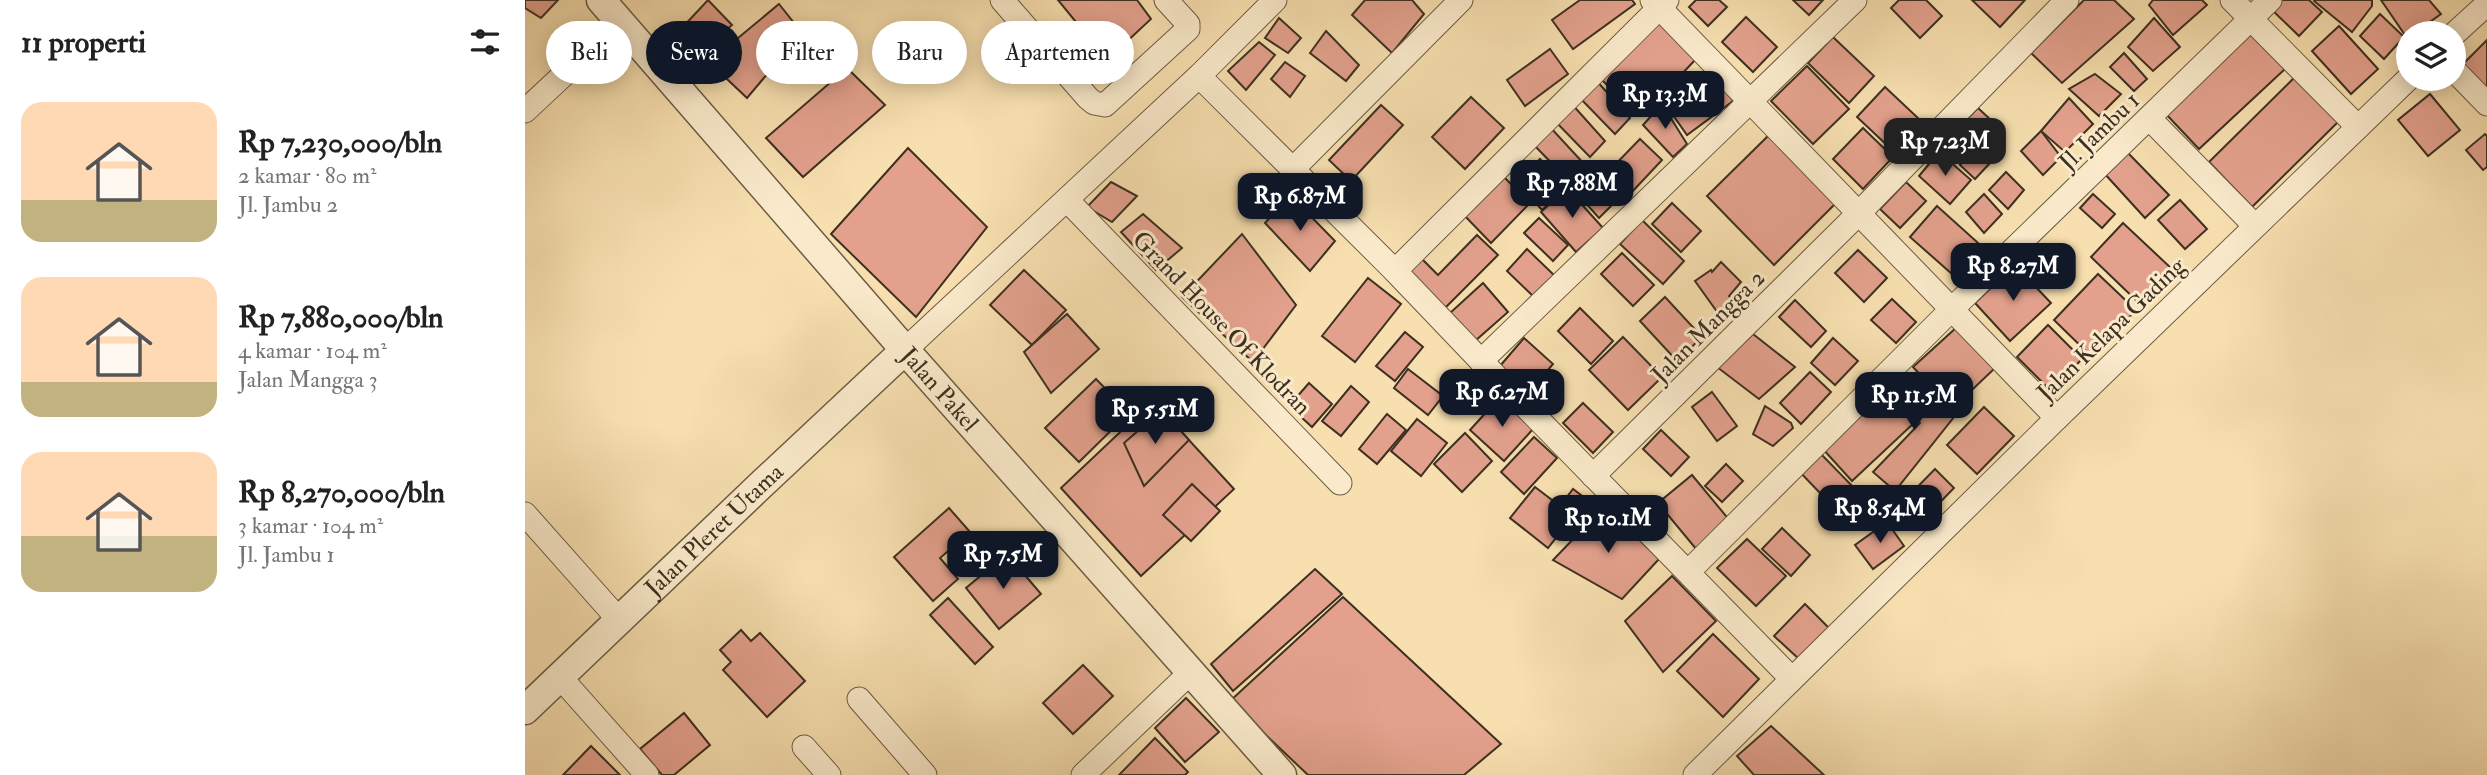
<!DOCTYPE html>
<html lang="id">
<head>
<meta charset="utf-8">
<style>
	:root { --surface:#fff; --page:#f2f2f2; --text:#222; --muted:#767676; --accent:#111827 }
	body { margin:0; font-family:"IM FELL Double Pica",serif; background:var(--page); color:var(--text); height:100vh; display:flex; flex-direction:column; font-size:26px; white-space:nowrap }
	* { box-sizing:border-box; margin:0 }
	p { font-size:23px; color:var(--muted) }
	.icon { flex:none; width:38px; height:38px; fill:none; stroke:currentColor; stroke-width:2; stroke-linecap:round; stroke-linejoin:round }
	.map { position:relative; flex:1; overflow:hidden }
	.drawer { display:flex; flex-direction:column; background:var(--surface); width:525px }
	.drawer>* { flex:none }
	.top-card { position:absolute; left:21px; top:21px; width:665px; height:63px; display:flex; gap:14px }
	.controls { position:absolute; left:1871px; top:21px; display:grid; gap:14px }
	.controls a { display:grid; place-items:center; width:70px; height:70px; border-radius:50%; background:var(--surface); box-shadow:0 4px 18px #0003; font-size:35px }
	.price { position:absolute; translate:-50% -60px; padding:0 16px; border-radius:14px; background:var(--accent); color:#fff; font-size:23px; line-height:46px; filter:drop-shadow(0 2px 4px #0008) }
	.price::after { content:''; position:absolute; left:50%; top:42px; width:21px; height:16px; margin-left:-10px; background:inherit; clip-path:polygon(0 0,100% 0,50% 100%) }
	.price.on { background:#222; color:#fff }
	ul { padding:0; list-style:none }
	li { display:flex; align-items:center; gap:21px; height:175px; padding:0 21px }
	li span { display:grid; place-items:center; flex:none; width:196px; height:140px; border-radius:21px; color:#555 }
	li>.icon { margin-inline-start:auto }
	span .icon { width:84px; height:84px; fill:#fffc; stroke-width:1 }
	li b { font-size:30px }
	h2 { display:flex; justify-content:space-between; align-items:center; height:84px; padding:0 21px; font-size:30px }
	.chip { padding:0 24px; border-radius:32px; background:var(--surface); box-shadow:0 4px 18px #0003; font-size:24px; line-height:63px }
	.chip.on { background:var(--accent); color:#fff }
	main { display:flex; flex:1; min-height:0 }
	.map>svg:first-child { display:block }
	.building { fill:#e3a18d; stroke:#3d3020; stroke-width:2 }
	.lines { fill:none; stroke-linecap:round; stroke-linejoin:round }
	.minor-casing { stroke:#6c5c44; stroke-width:25 }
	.tertiary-casing { stroke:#6c5c44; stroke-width:31 }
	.minor { stroke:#faeacb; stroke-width:23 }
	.tertiary { stroke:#faeacb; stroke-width:28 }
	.labels { text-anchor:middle; stroke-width:6; stroke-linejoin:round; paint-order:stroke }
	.street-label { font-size:24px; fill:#3d3020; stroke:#faeacb }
</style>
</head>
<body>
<main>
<section class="drawer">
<h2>11 properti<svg class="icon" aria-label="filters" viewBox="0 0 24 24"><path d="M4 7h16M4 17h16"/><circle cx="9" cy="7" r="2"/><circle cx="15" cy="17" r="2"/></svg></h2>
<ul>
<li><span style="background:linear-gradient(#ffd9b3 70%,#c2b280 0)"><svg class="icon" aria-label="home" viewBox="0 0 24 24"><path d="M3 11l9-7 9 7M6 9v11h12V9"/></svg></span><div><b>Rp 7,230,000/bln</b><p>2 kamar · 80 m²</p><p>Jl. Jambu 2</p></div></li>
<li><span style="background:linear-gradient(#ffd9b3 75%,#c2b280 0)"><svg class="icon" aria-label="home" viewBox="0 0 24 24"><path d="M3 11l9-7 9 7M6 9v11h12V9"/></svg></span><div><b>Rp 7,880,000/bln</b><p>4 kamar · 104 m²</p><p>Jalan Mangga 3</p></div></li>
<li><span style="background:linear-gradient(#ffd9b3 60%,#c2b280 0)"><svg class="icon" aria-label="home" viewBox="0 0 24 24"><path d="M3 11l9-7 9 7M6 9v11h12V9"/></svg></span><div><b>Rp 8,270,000/bln</b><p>3 kamar · 104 m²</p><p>Jl. Jambu 1</p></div></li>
</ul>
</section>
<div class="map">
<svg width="1962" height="775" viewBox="0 0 1962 775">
	<rect width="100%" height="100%" fill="#f7dfaf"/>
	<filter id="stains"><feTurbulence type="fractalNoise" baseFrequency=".00286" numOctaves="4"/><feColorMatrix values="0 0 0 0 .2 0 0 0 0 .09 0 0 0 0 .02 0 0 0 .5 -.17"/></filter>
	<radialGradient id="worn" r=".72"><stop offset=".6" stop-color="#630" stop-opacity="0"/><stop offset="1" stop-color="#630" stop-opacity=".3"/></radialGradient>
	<g class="building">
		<path d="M0,0H33L16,18L0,8Z"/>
		<path d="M183,0L207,25L167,59L155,30Z"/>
		<path d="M533,0H612L626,19L582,60Z"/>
		<path d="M840,0H887L899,14L867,53L827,15Z"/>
		<path d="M1055,0H1107L1110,4L1048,49L1027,20Z"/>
		<path d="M1171,0H1194L1202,7L1183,26L1164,7Z"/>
		<path d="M1268,0H1298L1284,15Z"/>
		<path d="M1374,0H1401L1417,16L1395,38L1366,8Z"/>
		<path d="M1447,0H1500L1475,27Z"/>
		<path d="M1559,0H1589L1609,19L1537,83L1506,53Z"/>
		<path d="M1628,0H1677L1682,5L1648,35L1624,5Z"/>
		<path d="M1754,0H1784L1797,12L1774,36L1746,9Z"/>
		<path d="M1790,0H1847V6L1827,32L1789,1Z"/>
		<path d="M1856,0H1904L1916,14L1889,33H1883L1882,38Z"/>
		<path d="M254,4L277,33L222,98L184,62Z"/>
		<path d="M1855,14L1879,37L1859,59L1835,36Z"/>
		<path d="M1221,17L1252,47L1228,72L1197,42Z"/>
		<path d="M754,18L776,38L763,53L740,38Z"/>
		<path d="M1629,18L1655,47L1628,71L1603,47Z"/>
		<path d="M1132,20L1172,58L1134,98L1123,91L1106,109L1075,78Z"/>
		<path d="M1814,26L1853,69L1826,94L1787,51Z"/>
		<path d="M801,31L834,65L821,81L785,53Z"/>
		<path d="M1726,33L1760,69L1674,149L1640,113Z"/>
		<path d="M1308,37L1349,76L1324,103L1283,63Z"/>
		<path d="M1962,40V95L1935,67Z"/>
		<path d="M734,42L750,55L721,90L703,71Z"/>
		<path d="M1025,49L1043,74L1000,106L982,80Z"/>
		<path d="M1599,53L1622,79L1609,91L1585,67Z"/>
		<path d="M760,62L780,76L765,97L746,79Z"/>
		<path d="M1282,66L1324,109L1288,144L1246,101Z"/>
		<path d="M322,68L360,105L278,177L241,138Z"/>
		<path d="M1570,74L1596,94L1574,116L1544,89Z"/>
		<path d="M1189,75L1208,101L1162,135L1143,108Z"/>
		<path d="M1770,77L1814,121L1727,207L1684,162Z"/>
		<path d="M1070,79L1105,118L1090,134L1052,95Z"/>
		<path d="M1360,87L1394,119L1366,149L1332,117Z"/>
		<path d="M1905,94L1935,130L1903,156L1873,120Z"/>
		<path d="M946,97L979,128L940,169L907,137Z"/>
		<path d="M1544,98L1568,124L1540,152L1516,131Z"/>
		<path d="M1045,102L1080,141L1065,157L1027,118Z"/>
		<path d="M1137,104L1162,144L1148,157L1118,125Z"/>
		<path d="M856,105L878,125L826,181L804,160Z"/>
		<path d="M1453,108L1467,121L1432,157L1418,143Z"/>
		<path d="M1025,127L1061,166L1045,182L1007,143Z"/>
		<path d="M1338,128L1368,157L1338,189L1308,159Z"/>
		<path d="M1516,131L1536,157L1518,175L1496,151Z"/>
		<path d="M1960,134L1962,136V167L1958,170L1941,150Z"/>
		<path d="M1244,135L1311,203L1249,265L1182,196Z"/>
		<path d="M1115,139L1137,160L1105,194L1082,173Z"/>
		<path d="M383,148L462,227L391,317L306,234Z"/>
		<path d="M1450,148L1466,162L1450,179L1435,165Z"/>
		<path d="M1414,152L1446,180L1425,204L1394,176Z"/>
		<path d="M1603,153L1644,195L1620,218L1579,173Z"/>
		<path d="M1015,159L1042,188L1017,210L992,181Z"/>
		<path d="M1064,172L1095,197L1074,218L1049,190Z"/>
		<path d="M1481,172L1499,190L1483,209L1464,190Z"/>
		<path d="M975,173L1005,203L966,243L936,212Z"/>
		<path d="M586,182L612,196L587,222L562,207Z"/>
		<path d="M1381,182L1401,201L1375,228L1355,209Z"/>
		<path d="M1042,188L1078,228L1051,252L1016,212Z"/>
		<path d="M1459,194L1477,214L1459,233L1441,212Z"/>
		<path d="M1568,194L1590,214L1577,228L1555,208Z"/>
		<path d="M765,195L810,241L785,271L740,223Z"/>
		<path d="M1655,200L1682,229L1660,249L1633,220Z"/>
		<path d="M1147,203L1176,231L1156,252L1127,224Z"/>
		<path d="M1412,206L1462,251L1435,281L1385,237Z"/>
		<path d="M618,214L657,248L631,270L596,232Z"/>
		<path d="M1014,218L1043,245L1028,261L999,233Z"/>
		<path d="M1117,220L1159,261L1138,284L1095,244Z"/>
		<path d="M1598,223L1647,269L1614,303L1566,257Z"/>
		<path d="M717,234L771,305L728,362L657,297Z"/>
		<path d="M952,235L973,255L920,308L882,270L895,257L913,275Z"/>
		<path d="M1002,249L1032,278L1011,299L982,271Z"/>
		<path d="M1333,250L1362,278L1339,302L1310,273Z"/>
		<path d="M1097,253L1129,285L1108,306L1076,274Z"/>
		<path d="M1196,262L1216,282L1204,296L1213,309L1198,320L1170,281L1186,270L1187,272Z"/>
		<path d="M1490,265L1526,303L1485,341L1450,303Z"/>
		<path d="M499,270L541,310L507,345L465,305Z"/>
		<path d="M1573,274L1611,310L1567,357L1529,320Z"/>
		<path d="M843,278L876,304L830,362L797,336Z"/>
		<path d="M958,283L983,312L950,341L925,313Z"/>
		<path d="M1140,297L1177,337L1152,361L1115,321Z"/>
		<path d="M1367,299L1391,322L1371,343L1346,320Z"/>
		<path d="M1270,300L1301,331L1286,347L1254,317Z"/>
		<path d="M1055,308L1088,341L1066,364L1033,331Z"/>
		<path d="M542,314L574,349L526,393L499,352Z"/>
		<path d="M1523,325L1557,359L1526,391L1492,357Z"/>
		<path d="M1432,327L1470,368L1427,409L1388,367Z"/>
		<path d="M880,332L898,347L870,381L851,366Z"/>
		<path d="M1228,334L1270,367L1234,399L1192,367Z"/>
		<path d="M1098,337L1137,377L1103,410L1064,370Z"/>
		<path d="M999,338L1028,364L1004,392L975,366Z"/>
		<path d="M1308,338L1333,361L1310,385L1286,363Z"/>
		<path d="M883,369L918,396L903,415L869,388Z"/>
		<path d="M1285,372L1306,392L1276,424L1255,403Z"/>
		<path d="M1387,374L1429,417L1370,491L1348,472L1395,423L1368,394Z"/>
		<path d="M571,379L604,413L554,462L520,428Z"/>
		<path d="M784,383L807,404L787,427L764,406Z"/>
		<path d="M826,386L844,402L816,436L797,421Z"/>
		<path d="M1358,391L1389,423L1327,481L1297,448Z"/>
		<path d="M1187,392L1212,426L1192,441L1167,407Z"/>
		<path d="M975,397L1009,428L979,461L945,430Z"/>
		<path d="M628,401L709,489L616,576L536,488Z"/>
		<path d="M1058,403L1088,432L1068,453L1038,423Z"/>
		<path d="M1240,406L1266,423L1268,428L1248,446L1228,434Z"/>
		<path d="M1459,407L1489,436L1452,474L1422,445Z"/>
		<path d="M637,410L664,440L619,486L599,443Z"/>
		<path d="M862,414L881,430L852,464L834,449Z"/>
		<path d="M892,419L922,443L896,476L866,451Z"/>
		<path d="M1136,430L1164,457L1146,476L1118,449Z"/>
		<path d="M940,433L967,461L937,492L909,464Z"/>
		<path d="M1009,437L1032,458L999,494L976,472Z"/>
		<path d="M1294,452L1336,495L1319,518L1272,469Z"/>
		<path d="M1201,464L1218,481L1197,502L1180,486Z"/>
		<path d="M1410,469L1429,488L1389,529L1370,510Z"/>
		<path d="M1167,475L1206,522L1172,550L1133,503Z"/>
		<path d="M667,484L695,511L666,541L638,515Z"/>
		<path d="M1010,487L1035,506L1048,489L1061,499L1023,548L985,518Z"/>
		<path d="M1080,506L1134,559L1097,599L1028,560Z"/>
		<path d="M424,508L445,532L415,558L433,579L408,601L369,557Z"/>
		<path d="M1362,522L1379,546L1348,569L1330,545Z"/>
		<path d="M1257,528L1285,555L1266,576L1237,549Z"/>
		<path d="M1222,539L1261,576L1231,606L1192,568Z"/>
		<path d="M482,554L516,594L474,629L441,588Z"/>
		<path d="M790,569L817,594L708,691L686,664Z"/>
		<path d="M1147,576L1191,621L1138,672L1100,621Z"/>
		<path d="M818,597L976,744L939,775H783L705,701Z"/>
		<path d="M423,598L468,647L450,664L405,615Z"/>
		<path d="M1280,604L1304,628L1274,659L1249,636Z"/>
		<path d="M216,630L226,641L235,633L280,681L242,717L198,670L206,662L195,650Z"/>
		<path d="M1188,634L1234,679L1198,717L1152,671Z"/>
		<path d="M558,665L588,696L548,734L518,703Z"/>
		<path d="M661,698L694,732L660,762L630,728Z"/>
		<path d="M159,713L185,745L149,775H137L115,749Z"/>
		<path d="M1246,726L1299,775H1229L1212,756Z"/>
		<path d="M630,738L663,772L660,775H594Z"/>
		<path d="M66,746L95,775H38Z"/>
	</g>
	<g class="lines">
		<defs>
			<g id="minor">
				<path d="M477,0L563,98L569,103L580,105L663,29V24L641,0"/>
				<path d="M1127,0L1532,418"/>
				<path d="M1707,0L1833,127"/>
				<path d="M1928,35L1962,4"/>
				<path d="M1928,69L1962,104"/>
				<path d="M674,76L870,271L956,361L1266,678"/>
				<path d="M0,111L95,22"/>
				<path d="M1625,119L1730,226"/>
				<path d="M767,170L936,0"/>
				<path d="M542,200L815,483"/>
				<path d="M870,271L1142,0"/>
				<path d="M380,350L674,76L750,0"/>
				<path d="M956,361L1330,0"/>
				<path d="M1068,476L1334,213L1542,0"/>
				<path d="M0,514L95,621"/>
				<path d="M1163,572L1427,309L1745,0"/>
				<path d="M35,677L122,775"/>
				<path d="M334,699L400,775"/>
				<path d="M279,747L304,775"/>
				<path d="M558,775L667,671"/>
				<path d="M1170,775L1532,418L1883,79"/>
			</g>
			<g id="tertiary">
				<path id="s1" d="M76,0L380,350L757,775"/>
				<path id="s2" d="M0,710L239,482L380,350"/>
			</g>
		</defs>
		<use href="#minor" class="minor-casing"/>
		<use href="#tertiary" class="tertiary-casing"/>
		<use href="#minor" class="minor"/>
		<use href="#tertiary" class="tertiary"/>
	</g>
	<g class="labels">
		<g class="street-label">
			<text transform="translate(1574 131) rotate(-44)" y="8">Jl. Jambu 1</text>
			<text transform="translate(697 323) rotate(46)" y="8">Grand House Of Klodran</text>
			<text transform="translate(1183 326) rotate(-45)" y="8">Jalan Mangga 2</text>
			<text transform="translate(1586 329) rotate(-44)" y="8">Jalan Kelapa Gading</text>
			<text dy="8" stroke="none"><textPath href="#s1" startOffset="516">Jalan Pakel</textPath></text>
			<text dy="8" stroke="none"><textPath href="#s2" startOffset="261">Jalan Pleret Utama</textPath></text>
		</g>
	</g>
	<rect width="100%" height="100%" filter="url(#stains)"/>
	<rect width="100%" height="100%" fill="url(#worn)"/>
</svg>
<div class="controls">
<a><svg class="icon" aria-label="layers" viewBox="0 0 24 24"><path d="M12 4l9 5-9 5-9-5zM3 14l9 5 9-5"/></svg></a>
</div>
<b class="price" style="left:1140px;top:131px">Rp 13.3M</b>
<b class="price on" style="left:1420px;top:178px">Rp 7.23M</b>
<b class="price" style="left:1047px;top:220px">Rp 7.88M</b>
<b class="price" style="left:775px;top:233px">Rp 6.87M</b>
<b class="price" style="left:1488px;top:303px">Rp 8.27M</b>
<b class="price" style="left:977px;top:429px">Rp 6.27M</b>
<b class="price" style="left:1389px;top:432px">Rp 11.5M</b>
<b class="price" style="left:630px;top:446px">Rp 5.51M</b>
<b class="price" style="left:1355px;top:545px">Rp 8.54M</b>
<b class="price" style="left:1083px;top:555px">Rp 10.1M</b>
<b class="price" style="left:478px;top:591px">Rp 7.5M</b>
<div class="top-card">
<a class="chip">Beli</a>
<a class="chip on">Sewa</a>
<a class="chip">Filter</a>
<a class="chip">Baru</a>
<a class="chip">Apartemen</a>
</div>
</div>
</main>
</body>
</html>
